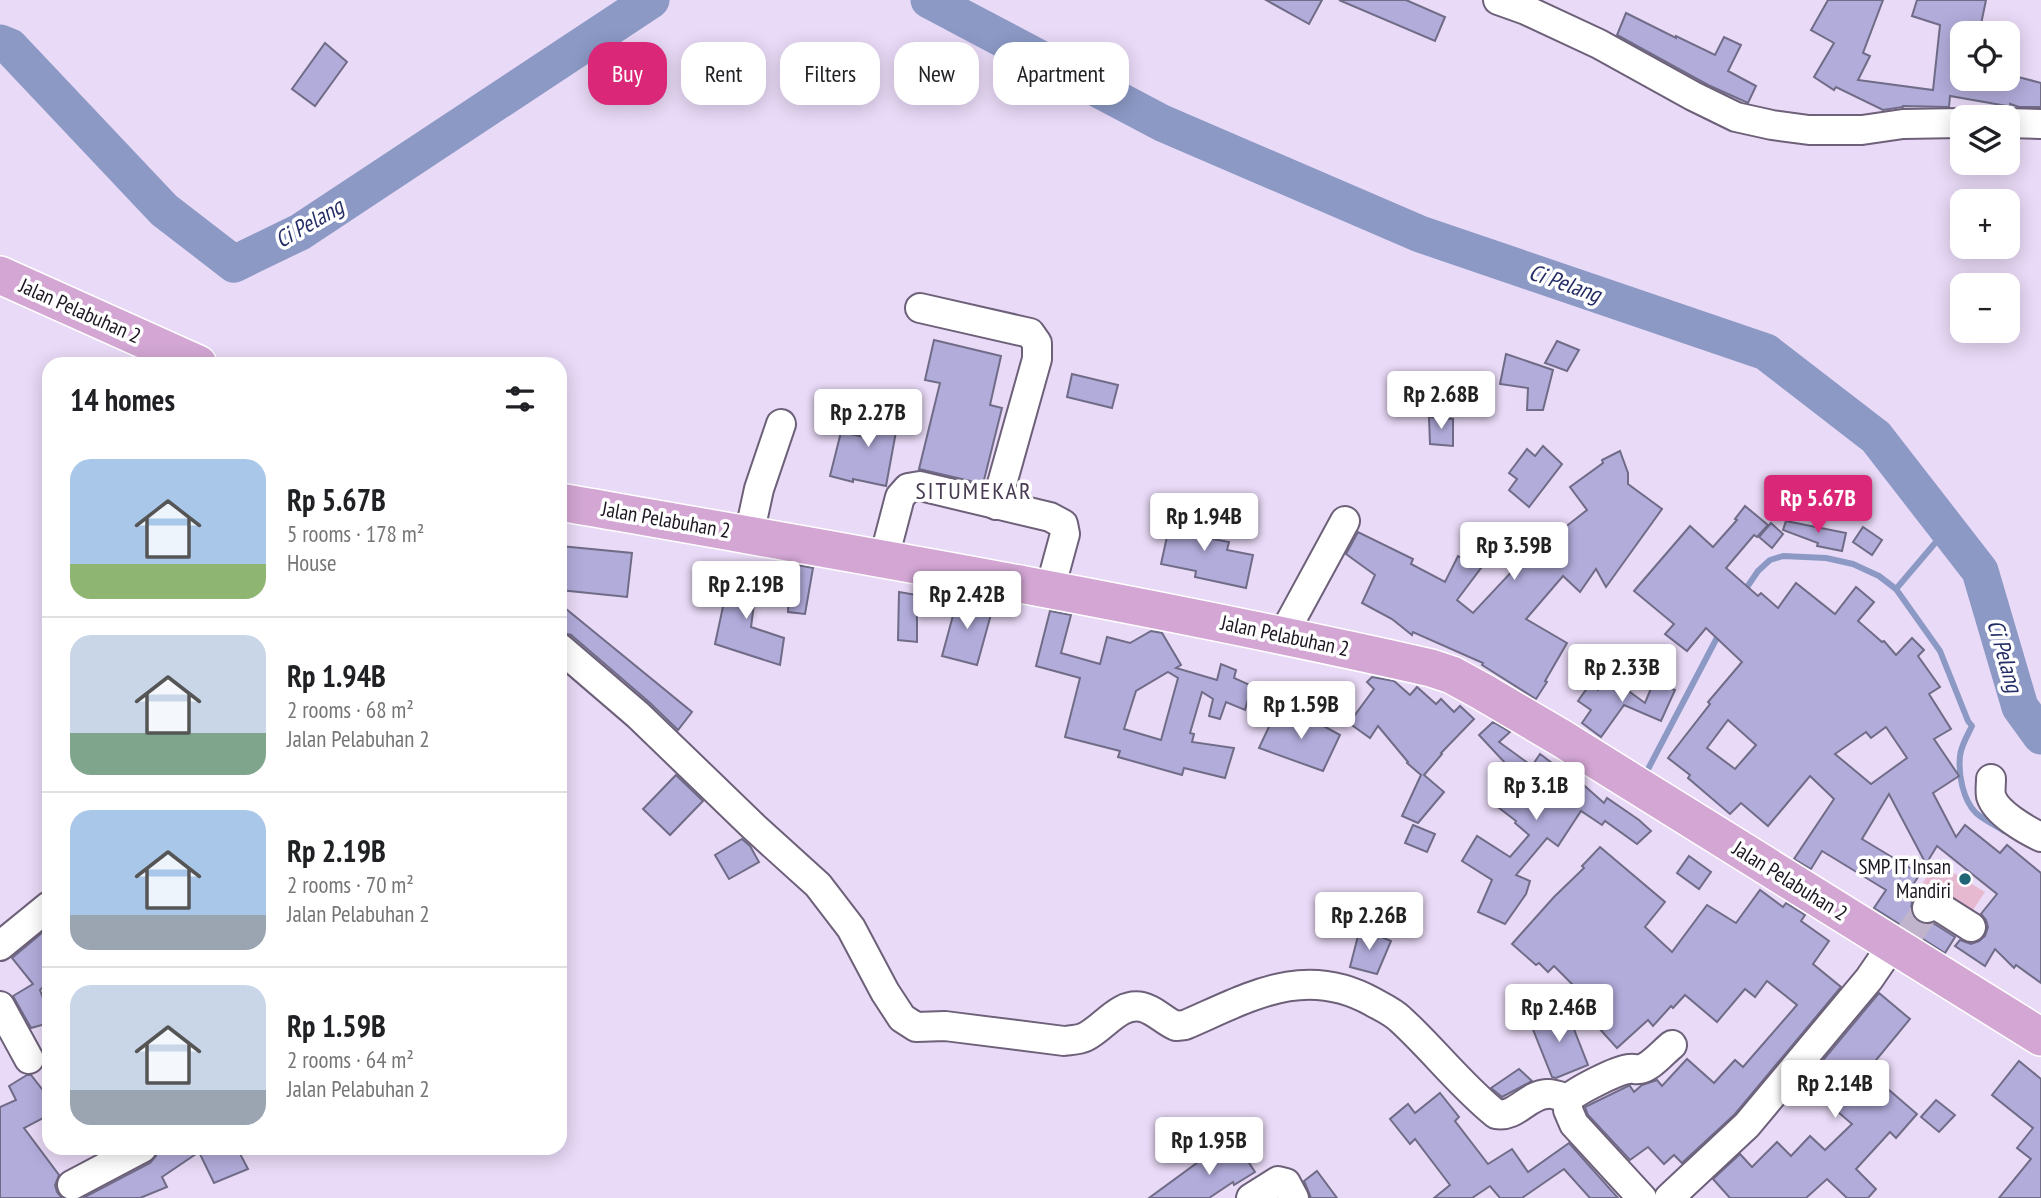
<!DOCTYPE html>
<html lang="en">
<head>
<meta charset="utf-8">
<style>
	:root { --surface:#fff; --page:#f6f6f6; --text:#202124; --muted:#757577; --line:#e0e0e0; --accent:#db2777 }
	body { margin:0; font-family:"PT Sans Narrow",sans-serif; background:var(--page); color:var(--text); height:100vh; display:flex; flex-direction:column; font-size:26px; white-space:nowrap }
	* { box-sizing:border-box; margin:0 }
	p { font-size:23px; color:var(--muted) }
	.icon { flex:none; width:38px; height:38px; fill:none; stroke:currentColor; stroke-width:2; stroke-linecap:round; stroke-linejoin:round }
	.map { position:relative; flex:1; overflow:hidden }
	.sheet { position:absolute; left:42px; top:357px; width:525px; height:798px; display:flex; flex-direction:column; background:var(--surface); border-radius:21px; box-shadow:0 4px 18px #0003 }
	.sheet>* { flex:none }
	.banner { position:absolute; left:588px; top:42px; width:665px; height:63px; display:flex; gap:14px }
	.fabs { position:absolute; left:1950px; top:21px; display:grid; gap:14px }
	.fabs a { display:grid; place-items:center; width:70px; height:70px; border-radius:14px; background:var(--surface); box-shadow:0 4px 18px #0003; font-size:35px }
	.price { position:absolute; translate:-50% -60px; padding:0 16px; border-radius:7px; background:#fff; color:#222; font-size:23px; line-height:46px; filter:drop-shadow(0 2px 4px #0008) }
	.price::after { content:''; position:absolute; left:50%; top:42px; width:21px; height:16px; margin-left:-10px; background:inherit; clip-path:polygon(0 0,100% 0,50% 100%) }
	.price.active { background:var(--accent); color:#fff }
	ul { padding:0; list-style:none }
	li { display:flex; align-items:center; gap:21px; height:175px; padding:0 28px }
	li+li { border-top:2px solid var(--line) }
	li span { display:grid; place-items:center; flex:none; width:196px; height:140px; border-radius:21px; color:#555 }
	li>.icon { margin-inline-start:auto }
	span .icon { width:84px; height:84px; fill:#fffc; stroke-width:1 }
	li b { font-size:30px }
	h2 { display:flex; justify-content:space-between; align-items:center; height:84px; padding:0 28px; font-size:30px }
	.pill { padding:0 24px; border-radius:21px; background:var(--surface); box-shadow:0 4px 18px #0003; font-size:24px; line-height:63px }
	.pill.active { background:var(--accent); color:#fff }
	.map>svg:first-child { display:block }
	.green { fill:#e7b9d1 }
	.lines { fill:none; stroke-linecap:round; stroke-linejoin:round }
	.stream { stroke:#8c99c5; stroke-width:6 }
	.river { stroke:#8c99c5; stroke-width:37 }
	.building { fill:#b2acdb; stroke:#706c87; stroke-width:2; fill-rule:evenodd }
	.minor-tunnel { stroke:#c0b3cc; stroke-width:28; stroke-dasharray:28 14; stroke-linecap:butt }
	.minor-casing { stroke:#6d6079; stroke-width:32 }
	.major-casing { stroke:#fff; stroke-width:40 }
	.minor { stroke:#fff; stroke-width:28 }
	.major { stroke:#d3a6d3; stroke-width:37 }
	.poi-dot { fill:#206576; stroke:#fff; stroke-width:2.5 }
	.labels { text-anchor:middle; stroke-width:7; stroke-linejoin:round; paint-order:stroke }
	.street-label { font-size:21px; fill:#1c1621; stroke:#fff }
	.poi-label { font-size:21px; fill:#1c1621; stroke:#fff; text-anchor:end }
	.water-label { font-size:23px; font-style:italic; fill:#252f66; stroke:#fff }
	.quarter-label { font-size:24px; letter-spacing:2px; fill:#483b52; stroke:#fff }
</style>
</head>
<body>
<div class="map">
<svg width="2041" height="1198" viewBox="0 0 2041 1198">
	<rect width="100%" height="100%" fill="#e9daf7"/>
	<path class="green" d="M1936,862L1985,892L1967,919L1919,889Z"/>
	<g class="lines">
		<g class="stream">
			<path d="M1896,589L1947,529"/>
			<path d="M1743,593L1758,571L1770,560L1783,556L1826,558L1853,564L1879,576L1896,589L1940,651L1968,721L1972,726C1967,736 1961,746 1960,756C1958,774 1963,800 1976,813C1984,820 1995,825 2004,831"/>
			<path d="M1646,773L1720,632"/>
		</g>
		<g class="river">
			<path d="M929,0L1162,123L1420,234L1766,352L1876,437L1980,571L2020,707L2041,736"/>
			<path d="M0,43L10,47L164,210L234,264L300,232L651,0"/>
		</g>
	</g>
	<g class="building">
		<path d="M1266,0H1322L1309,24Z"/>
		<path d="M1339,0H1406L1445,17L1435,41Z"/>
		<path d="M1828,0H1883L1863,53L1870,56L1858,80L1933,90L1940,25L1912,16L1917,0H1986L1980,29L1959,24L1955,56L1962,57V79H2007V74L2041,83V107H2019L2010,104V106H2007L1950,96L1949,107L1903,106V107L1883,110L1836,87L1834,90L1814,77L1834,43L1811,30Z"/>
		<path d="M1626,13L1676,38V36L1715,55L1724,37L1741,45L1728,71L1756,86L1748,103L1708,85L1617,35Z"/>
		<path d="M325,43L347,62L315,106L292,89Z"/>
		<path d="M934,340L1001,356L990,405L1002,408L983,484L919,469L940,383L925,380Z"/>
		<path d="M1557,341L1579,350L1567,371L1545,363Z"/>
		<path d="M1506,354L1553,370L1543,410H1527L1528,388L1500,384Z"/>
		<path d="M1072,374L1118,385L1112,408L1067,397Z"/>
		<path d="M872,404L900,410L886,486L853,479V482L830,476L841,432L865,437Z"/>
		<path d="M1429,417L1453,419V446L1430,444Z"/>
		<path d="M1543,446L1562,464L1529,507L1509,490L1517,479L1509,473L1527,449L1535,456Z"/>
		<path d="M1620,451L1628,473V484L1662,509L1606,587L1596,569L1580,592L1563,576L1526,619L1567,643L1545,681L1547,682L1536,699L1482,665L1483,663L1413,632L1412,635L1392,619L1362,603L1375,575L1346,554L1358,532L1413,559L1411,564L1445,582L1458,556L1481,568L1457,600L1473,613L1546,535L1550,539L1587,510L1570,487L1603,463L1602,460Z"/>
		<path d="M1745,506L1768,525L1757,537L1754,535L1726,568L1758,596L1761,593L1778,608L1796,583L1835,614L1856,587L1874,602L1858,621L1882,642L1884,641L1896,655L1912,638L1924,650L1918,656L1940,687L1929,694L1951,729L1934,739L1959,776L1933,793L1956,837L1965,825L2000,853L2007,845L2041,873V983L2016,965L2014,968L1995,949L1985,966L1955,946L1960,940L1971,944L1979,941L1985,936L1988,927L1986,920L1981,914L1997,894L1937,846L1926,864L1889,794L1862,839L1920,874L1905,897L1912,901L1911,910L1913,917L1919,922L1927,925L1933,923L1955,937L1945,953L1874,908L1886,890L1822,851L1811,869L1794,859L1834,799L1810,776L1768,826L1741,803L1730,814L1688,778L1690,775L1668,758L1710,704L1708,702L1742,662L1706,628L1687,651L1665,634L1674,624L1634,591L1690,526L1713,547L1737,520L1735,519ZM1728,720L1756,745L1735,769L1707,748ZM1886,727L1907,758L1871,784L1835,754L1866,732L1871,738Z"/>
		<path d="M1173,509L1202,515L1197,536L1229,542L1227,550L1253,555L1246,588L1195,577L1196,571L1161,564Z"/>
		<path d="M1786,521L1846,533L1842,551L1817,546L1818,543L1783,530Z"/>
		<path d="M1771,523L1783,534L1772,548L1759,537Z"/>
		<path d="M1863,527L1882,540L1872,555L1853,542Z"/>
		<path d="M560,546L632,553L627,597L560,590Z"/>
		<path d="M781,562L813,568L805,614L788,612L790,576L780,572Z"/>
		<path d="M731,569L758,573L751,627L784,638L780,665L715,644Z"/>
		<path d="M899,592L917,595V642L898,640Z"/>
		<path d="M958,597L993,607L977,665L942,656Z"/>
		<path d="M560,604L692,712L678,730L649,702L571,635L560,632Z"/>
		<path d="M1050,611L1071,615L1061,653L1100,664L1107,637L1130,643L1151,631L1162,633L1181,665L1176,668L1217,680L1221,664L1236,670L1234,678L1252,686L1245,710L1226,702L1220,719L1209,716L1213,699L1202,692L1190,733L1194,734L1192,742L1234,748L1225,778L1184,768L1182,775L1118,757L1120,751L1065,737L1080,678L1036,666ZM1168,672L1178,678L1161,740L1124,729L1136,691Z"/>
		<path d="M1608,676L1645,703L1654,681L1675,690L1661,721L1624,705L1601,737L1582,723L1591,710L1578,701L1590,684L1598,690Z"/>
		<path d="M1372,677L1394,681L1410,695L1417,687L1436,704L1441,699L1454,712L1460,706L1474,719L1441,753L1442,754L1424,775L1444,792L1418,823L1402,816L1421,775L1407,763L1408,762L1378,726L1370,738L1349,723L1374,689L1367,682Z"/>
		<path d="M1300,713L1340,735L1323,771L1259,748L1274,716L1293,723Z"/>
		<path d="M1493,722L1510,732L1499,742L1532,766L1540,754L1560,769L1562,766L1604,803L1607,798L1639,820L1651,831L1637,844L1605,821L1602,825L1581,811L1558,846L1547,838L1516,875L1530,881L1526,894L1505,924L1478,912L1492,880L1462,861L1477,836L1510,857L1529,835L1515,823L1516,821L1494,804L1511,782L1500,774L1507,765L1479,735Z"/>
		<path d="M676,775L703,801L670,835L643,809Z"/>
		<path d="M1413,825L1435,834L1427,852L1405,843Z"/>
		<path d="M742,839L750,846L759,862L729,879L715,855Z"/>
		<path d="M1600,847L1665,902L1645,927L1672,952L1707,905L1736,923L1760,890L1783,907L1786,903L1805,915L1801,921L1829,941L1813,964L1841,987L1735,1114L1682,1163L1674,1155L1664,1164L1648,1147L1630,1160L1588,1115L1585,1107L1628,1086H1630L1634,1092L1642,1085L1657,1080L1662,1086L1687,1059L1714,1083L1735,1060L1743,1067L1797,1005L1767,981L1755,997L1745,989L1717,1022L1685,995L1673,1008L1671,1006L1653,1026L1648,1020L1617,1048L1577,1004L1588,1000L1554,966L1548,972L1539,963L1536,965L1512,944L1554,897L1584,868L1582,866Z"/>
		<path d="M1689,856L1711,872L1699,889L1677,873Z"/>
		<path d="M49,927V981L40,990L49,1014V1023L31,1028L13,996L33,984L12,958Z"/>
		<path d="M1360,928L1391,941L1377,974L1350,967Z"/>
		<path d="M1879,993L1910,1019L1867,1071L1917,1114L1896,1138L1890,1132L1856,1169L1876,1189L1868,1198H1847L1827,1179L1806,1198H1730L1713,1179L1740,1154L1752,1167L1777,1142L1791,1156L1810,1136L1825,1150L1852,1124L1804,1083Z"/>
		<path d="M1566,1009L1588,1065L1556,1078L1552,1077L1530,1022Z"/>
		<path d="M2019,1061L2041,1079V1198H1999L2031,1159L2017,1148L2033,1128L1992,1095Z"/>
		<path d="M1519,1069L1532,1081L1502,1097L1491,1088Z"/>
		<path d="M27,1075H31L49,1098V1115L24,1128L59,1175L55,1185L57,1192L62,1198H0V1107L16,1100L9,1086Z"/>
		<path d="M1440,1093L1459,1117L1455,1121L1488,1164L1512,1149L1528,1172L1569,1143L1618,1198H1590L1564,1169L1522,1198H1500L1490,1186L1472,1198H1434L1450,1185L1415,1139L1410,1144L1390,1119L1408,1104L1415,1113Z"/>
		<path d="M1936,1100L1955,1115L1939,1132L1921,1117Z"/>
		<path d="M1238,1146L1255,1172L1234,1185L1233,1182L1209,1198H1149L1201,1160L1205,1166Z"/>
		<path d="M159,1148H237L248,1169L214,1183L199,1152L162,1177L167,1187L140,1198H83L150,1163L156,1156Z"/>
		<path d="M1317,1171L1337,1198H1311L1304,1181Z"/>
	</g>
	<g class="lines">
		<path class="minor-tunnel" d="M1907,938L1927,908"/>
		<defs>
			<g id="minor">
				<path d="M1498,0L1526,10L1599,44L1693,96L1736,117L1772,125L1809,130H1862L1903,124L1962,123"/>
				<path d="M2007,123L2041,124"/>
				<path d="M920,308L1030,333L1037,343V359L996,505"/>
				<path d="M749,535L759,489L781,424"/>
				<path d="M884,558L900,497L908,488L920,486L1050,517L1063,524L1065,534L1050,589"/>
				<path d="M1283,635L1345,521"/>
				<path d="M560,648L638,715L754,827L818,885L851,928L885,992L902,1018L916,1027L945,1026L1064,1041C1071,1040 1079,1040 1085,1037C1104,1028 1119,1002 1142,1007C1155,1010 1164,1021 1176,1026L1185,1025C1248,998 1304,963 1373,1002C1382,1007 1393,1012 1400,1019C1433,1049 1461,1086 1496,1114C1516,1118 1527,1095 1547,1094C1553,1093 1562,1097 1568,1099"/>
				<path d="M1991,779C1991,784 1990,791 1991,796C1996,813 2026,830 2041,837"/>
				<path d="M1927,908L1929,904L1933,903L1971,927"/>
				<path d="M0,946L49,906"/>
				<path d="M0,1006L29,1059"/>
				<path d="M72,1185L142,1148"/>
				<path d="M1251,1198L1278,1181L1286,1183L1294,1198"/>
				<path d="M1642,1198L1574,1124L1568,1110V1099C1576,1091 1617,1070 1629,1069C1635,1068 1634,1070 1640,1069C1651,1067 1663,1052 1672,1045"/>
				<path d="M1669,1198L1747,1125L1869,979L1893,944"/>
			</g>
			<g id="major">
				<path d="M0,275L198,364"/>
				<path d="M560,502C851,553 1143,603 1431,668L1452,675L1483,692L1561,738L2041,1037"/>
			</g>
		</defs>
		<use href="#minor" class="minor-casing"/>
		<use href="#major" class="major-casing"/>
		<use href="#minor" class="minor"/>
		<use href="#major" class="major"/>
	</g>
	<circle class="poi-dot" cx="1965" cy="879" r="7"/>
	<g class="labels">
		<g class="street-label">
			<text transform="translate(80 311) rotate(24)" y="7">Jalan Pelabuhan 2</text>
			<text transform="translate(666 520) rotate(10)" y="7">Jalan Pelabuhan 2</text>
			<text transform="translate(1285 636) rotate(12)" y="7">Jalan Pelabuhan 2</text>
			<text transform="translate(1790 881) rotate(32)" y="7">Jalan Pelabuhan 2</text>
		</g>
		<g class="poi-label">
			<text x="1951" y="874">SMP IT Insan<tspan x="1951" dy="24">Mandiri</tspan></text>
		</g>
		<g class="water-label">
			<text transform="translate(309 223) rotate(-30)" y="8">Ci Pelang</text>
			<text transform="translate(1565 283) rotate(19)" y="8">Ci Pelang</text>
			<text transform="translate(2005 656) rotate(74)" y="8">Ci Pelang</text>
		</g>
		<g class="quarter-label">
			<text x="974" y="499">SITUMEKAR</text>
		</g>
	</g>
</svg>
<div class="fabs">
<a><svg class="icon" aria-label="locate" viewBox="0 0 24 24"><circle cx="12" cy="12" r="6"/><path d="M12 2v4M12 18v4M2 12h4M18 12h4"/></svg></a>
<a><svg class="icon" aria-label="layers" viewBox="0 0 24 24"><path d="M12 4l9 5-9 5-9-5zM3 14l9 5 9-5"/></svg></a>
<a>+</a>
<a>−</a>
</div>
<b class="price" style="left:1441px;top:431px">Rp 2.68B</b>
<b class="price" style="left:868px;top:449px">Rp 2.27B</b>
<b class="price active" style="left:1818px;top:535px">Rp 5.67B</b>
<b class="price" style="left:1204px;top:553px">Rp 1.94B</b>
<b class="price" style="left:1514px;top:582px">Rp 3.59B</b>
<b class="price" style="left:746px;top:621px">Rp 2.19B</b>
<b class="price" style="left:967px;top:631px">Rp 2.42B</b>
<b class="price" style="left:1622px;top:704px">Rp 2.33B</b>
<b class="price" style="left:1301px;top:741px">Rp 1.59B</b>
<b class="price" style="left:1536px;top:822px">Rp 3.1B</b>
<b class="price" style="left:1369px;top:952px">Rp 2.26B</b>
<b class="price" style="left:1559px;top:1044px">Rp 2.46B</b>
<b class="price" style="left:1835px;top:1120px">Rp 2.14B</b>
<b class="price" style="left:1209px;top:1177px">Rp 1.95B</b>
<div class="banner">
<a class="pill active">Buy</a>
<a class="pill">Rent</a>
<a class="pill">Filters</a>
<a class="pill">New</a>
<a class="pill">Apartment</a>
</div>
<section class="sheet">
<h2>14 homes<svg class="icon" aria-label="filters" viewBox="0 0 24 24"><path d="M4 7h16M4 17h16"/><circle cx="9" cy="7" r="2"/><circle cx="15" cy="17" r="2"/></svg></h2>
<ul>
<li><span style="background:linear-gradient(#a9c7e8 75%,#8fb573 0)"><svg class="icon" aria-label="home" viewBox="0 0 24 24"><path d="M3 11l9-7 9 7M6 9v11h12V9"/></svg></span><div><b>Rp 5.67B</b><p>5 rooms · 178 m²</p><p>House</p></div></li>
<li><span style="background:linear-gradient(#c9d6e8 70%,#7fa58c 0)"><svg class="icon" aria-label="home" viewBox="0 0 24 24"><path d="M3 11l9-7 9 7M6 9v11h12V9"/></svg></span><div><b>Rp 1.94B</b><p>2 rooms · 68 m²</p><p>Jalan Pelabuhan 2</p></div></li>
<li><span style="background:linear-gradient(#a9c7e8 75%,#9aa5b1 0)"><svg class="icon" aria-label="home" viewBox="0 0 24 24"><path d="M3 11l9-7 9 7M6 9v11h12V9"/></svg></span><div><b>Rp 2.19B</b><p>2 rooms · 70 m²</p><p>Jalan Pelabuhan 2</p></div></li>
<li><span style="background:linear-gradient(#c9d6e8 75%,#9aa5b1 0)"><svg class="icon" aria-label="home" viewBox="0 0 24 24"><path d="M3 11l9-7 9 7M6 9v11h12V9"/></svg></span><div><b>Rp 1.59B</b><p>2 rooms · 64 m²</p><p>Jalan Pelabuhan 2</p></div></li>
</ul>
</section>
</div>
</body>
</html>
